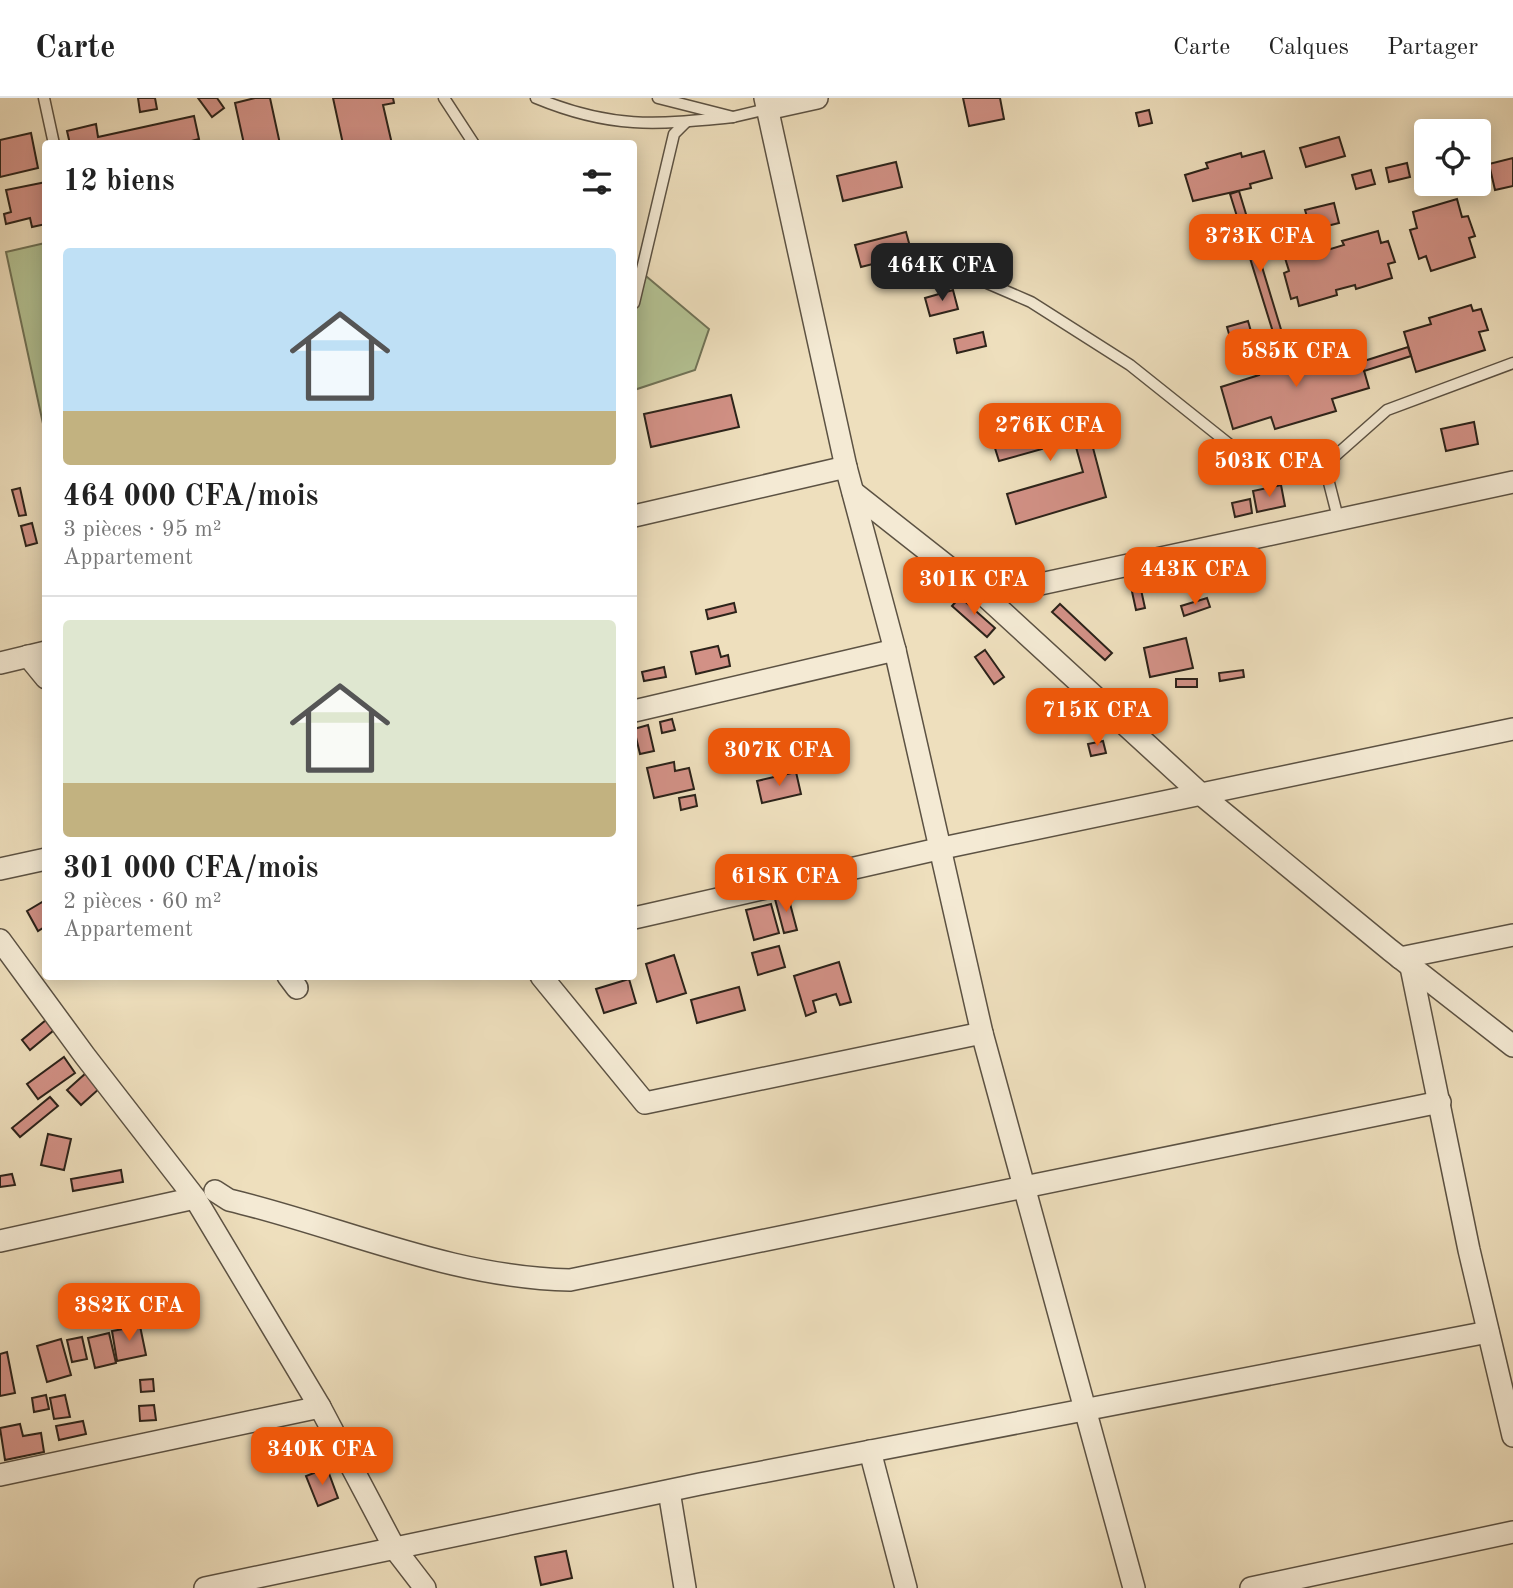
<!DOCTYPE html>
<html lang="fr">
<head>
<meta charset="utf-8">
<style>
	:root { --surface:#fff; --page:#f2f2f2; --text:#222; --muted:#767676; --line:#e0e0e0; --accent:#ea580c }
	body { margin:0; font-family:"Old Standard TT",serif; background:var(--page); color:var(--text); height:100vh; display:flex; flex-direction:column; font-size:26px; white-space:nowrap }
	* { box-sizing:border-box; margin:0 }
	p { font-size:23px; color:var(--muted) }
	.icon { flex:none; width:38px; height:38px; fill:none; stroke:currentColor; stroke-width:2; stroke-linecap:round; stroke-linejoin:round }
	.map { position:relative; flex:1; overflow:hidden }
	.side { position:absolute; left:42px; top:42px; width:595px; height:840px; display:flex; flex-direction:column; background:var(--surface); border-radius:7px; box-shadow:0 4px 18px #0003 }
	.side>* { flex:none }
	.tools { position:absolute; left:1414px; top:21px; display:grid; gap:14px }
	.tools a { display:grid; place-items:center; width:77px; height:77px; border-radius:7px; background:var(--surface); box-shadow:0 4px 18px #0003; font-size:35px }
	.price { position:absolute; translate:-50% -60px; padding:0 16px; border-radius:14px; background:var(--accent); color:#fff; font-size:23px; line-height:46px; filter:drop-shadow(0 2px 4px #0008) }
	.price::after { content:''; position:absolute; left:50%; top:42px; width:21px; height:16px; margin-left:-10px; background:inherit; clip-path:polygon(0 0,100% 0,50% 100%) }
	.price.on { background:#222; color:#fff }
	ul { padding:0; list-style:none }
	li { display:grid; align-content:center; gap:14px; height:371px; padding:0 21px }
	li+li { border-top:2px solid var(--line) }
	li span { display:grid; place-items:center; height:217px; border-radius:7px; color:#555 }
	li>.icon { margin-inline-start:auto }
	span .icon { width:126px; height:126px; fill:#fffc; stroke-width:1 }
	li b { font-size:30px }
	h2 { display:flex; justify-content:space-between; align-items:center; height:84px; padding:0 21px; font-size:30px }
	header { display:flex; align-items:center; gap:42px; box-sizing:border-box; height:98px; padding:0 35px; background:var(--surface); border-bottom:2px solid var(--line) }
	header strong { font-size:33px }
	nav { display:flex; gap:38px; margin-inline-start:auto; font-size:24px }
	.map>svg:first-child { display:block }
	.green { fill:#b4c394; stroke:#707357; stroke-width:2 }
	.building { fill:#d29186; stroke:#2c231a; stroke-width:2 }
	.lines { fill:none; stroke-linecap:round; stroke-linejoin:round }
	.lane-casing { stroke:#5c5243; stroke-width:13 }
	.street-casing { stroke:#5c5243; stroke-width:24 }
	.lane { stroke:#f4ead4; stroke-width:10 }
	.street { stroke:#f4ead4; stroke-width:21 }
</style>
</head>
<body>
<header>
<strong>Carte</strong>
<nav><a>Carte</a><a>Calques</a><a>Partager</a></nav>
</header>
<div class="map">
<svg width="1513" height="1490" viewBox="0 0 1513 1490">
	<rect width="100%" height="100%" fill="#eedfbd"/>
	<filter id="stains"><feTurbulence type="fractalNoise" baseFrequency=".00286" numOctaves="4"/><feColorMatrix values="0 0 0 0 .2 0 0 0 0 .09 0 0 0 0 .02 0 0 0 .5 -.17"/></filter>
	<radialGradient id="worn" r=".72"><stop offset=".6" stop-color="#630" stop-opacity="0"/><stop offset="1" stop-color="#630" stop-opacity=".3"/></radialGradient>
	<g class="green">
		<path d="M45,145H46L45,335L6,154Z"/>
		<path d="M634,168L709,231L695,272L634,292Z"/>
	</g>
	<g class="building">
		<path d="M138,0H155L157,11L140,14Z"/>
		<path d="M198,0H217L224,10L212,19Z"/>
		<path d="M255,0H270L280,46H244L235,5Z"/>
		<path d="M333,0H393L394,5L383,7L392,46H343Z"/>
		<path d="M963,0H1000L1004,21L969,28Z"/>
		<path d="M1149,12L1152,25L1139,28L1136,15Z"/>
		<path d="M194,18L199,41L180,46H70L67,33L96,26L98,39Z"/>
		<path d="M31,35L38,70L0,79V42Z"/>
		<path d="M1339,39L1345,58L1306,69L1300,50Z"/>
		<path d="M1264,53L1272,80L1250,86L1251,90L1193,103L1185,77L1208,70L1206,65L1241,55L1242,59Z"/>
		<path d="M1513,60V88L1495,92L1489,66Z"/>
		<path d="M896,64L902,89L843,103L837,78Z"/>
		<path d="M1407,65L1410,79L1389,84L1386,70Z"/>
		<path d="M1371,72L1375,86L1356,91L1352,77Z"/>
		<path d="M46,84V126L32,129L30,120L6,126L4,116L11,114L6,92Z"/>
		<path d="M1239,93L1290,261L1282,263L1230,96Z"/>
		<path d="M1457,101L1462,119L1468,118L1475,138L1469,140L1475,159L1431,173L1426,158L1419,161L1410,132L1417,130L1413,114Z"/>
		<path d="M1334,105L1339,125L1311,132L1305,112Z"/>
		<path d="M1378,133L1381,145L1388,143L1395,164L1388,166L1392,180L1356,191L1355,187L1336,192L1337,197L1299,208L1297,199L1291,201L1284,175L1289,173L1285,160L1323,149L1324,153L1344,147L1342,143Z"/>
		<path d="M906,134L912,156L861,169L855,147Z"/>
		<path d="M953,192L958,211L930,218L925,200Z"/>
		<path d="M1471,207L1473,213L1481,211L1488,232L1479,234L1485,252L1416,274L1404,234L1431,226L1429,220Z"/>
		<path d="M1248,223L1254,244L1233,250L1227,229Z"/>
		<path d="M983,234L986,248L957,255L954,241Z"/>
		<path d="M1357,248L1369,290L1332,301L1336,313L1275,331L1271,319L1233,331L1221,289L1259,277L1257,271L1318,253L1320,259Z"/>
		<path d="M1408,249L1411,258L1364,273L1361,264Z"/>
		<path d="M731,297L739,329L651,349L644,316Z"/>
		<path d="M1066,309L1067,312L1079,309L1085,332L1088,331L1106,399L1016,426L1007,396L1083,374L1074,342L999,363L989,331Z"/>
		<path d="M1474,324L1478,346L1446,353L1441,331Z"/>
		<path d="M1281,387L1285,408L1257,414L1253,393Z"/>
		<path d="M20,390L26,417L19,418L12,392Z"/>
		<path d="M1250,401L1252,415L1235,419L1232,405Z"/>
		<path d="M32,425L37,445L26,448L21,428Z"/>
		<path d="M1211,474L1213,484L1194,487L1192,478Z"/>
		<path d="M1140,487L1145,510L1136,512L1131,489Z"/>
		<path d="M960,499L995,530L987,539L952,508Z"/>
		<path d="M1207,500L1210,509L1184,518L1181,508Z"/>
		<path d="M734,505L736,514L708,521L706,512Z"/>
		<path d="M1060,506L1112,555L1105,562L1052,514Z"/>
		<path d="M1186,540L1193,570L1150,579L1144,550Z"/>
		<path d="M718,548L721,559L728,557L730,568L696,576L691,554Z"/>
		<path d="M985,552L1004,579L994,586L975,559Z"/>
		<path d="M664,569L666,579L644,583L642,574Z"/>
		<path d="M1243,572L1244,579L1220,583L1219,575Z"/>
		<rect x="1176" y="581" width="21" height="8"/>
		<path d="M672,621L675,632L662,635L660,624Z"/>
		<path d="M648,627L654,653L640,656L634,631Z"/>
		<path d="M1103,643L1106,655L1091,658L1088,646Z"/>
		<path d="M674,664L675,673L689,670L694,691L654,700L647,670Z"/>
		<path d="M796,674L801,696L762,705L757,683Z"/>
		<path d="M695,697L697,708L681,712L679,700Z"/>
		<path d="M788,798L797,832L784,835L775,801Z"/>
		<path d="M44,803L46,828L38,833L27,813Z"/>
		<path d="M771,806L779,835L754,842L746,812Z"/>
		<path d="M779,848L785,869L758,877L752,855Z"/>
		<path d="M674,857L686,895L657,904L646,866Z"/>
		<path d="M839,864L851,904L840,907L836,896L813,903L816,914L806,918L794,878Z"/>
		<path d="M629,881L636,905L604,915L596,891Z"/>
		<path d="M739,889L745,912L697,925L691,902Z"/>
		<path d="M46,922L54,932L30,952L22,942Z"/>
		<path d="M64,959L75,975L38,1001L27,986Z"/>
		<path d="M86,975L100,990L81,1007L67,992Z"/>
		<path d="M50,999L58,1008L20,1039L12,1030Z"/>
		<path d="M48,1036L71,1041L64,1072L41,1067Z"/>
		<path d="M121,1072L123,1084L73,1093L71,1081Z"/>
		<path d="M12,1076L15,1087L0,1089V1078Z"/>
		<path d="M135,1210L138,1220L118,1224L116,1214Z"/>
		<path d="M140,1228L146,1257L117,1263L112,1233Z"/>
		<path d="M109,1235L116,1265L95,1270L88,1240Z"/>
		<path d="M82,1239L87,1261L72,1264L67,1242Z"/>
		<path d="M61,1241L71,1277L47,1284L37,1248Z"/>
		<path d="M7,1254L15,1295L0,1298V1256Z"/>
		<path d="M153,1281L154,1293L141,1294L140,1282Z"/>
		<path d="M46,1297L49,1311L34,1314L32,1300Z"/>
		<path d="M65,1297L70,1319L54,1321L50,1300Z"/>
		<path d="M154,1307L156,1322L140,1323L139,1308Z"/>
		<path d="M83,1323L86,1336L59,1342L56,1328Z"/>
		<path d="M20,1326L23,1338L41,1335L44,1354L5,1362L0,1330Z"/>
		<path d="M327,1370L338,1400L318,1408L306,1378Z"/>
		<path d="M566,1453L572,1480L541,1487L535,1459Z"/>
	</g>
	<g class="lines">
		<defs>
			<g id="lane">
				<path d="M44,0L54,46"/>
				<path d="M444,0L474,46"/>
				<path d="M536,0C611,31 655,27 733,19"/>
				<path d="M658,0L733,19L767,11"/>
				<path d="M943,166L1031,204L1130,267L1234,350L1264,363L1326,366"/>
				<path d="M634,205L674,36L686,24"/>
				<path d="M1338,420L1326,373V366L1387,312L1513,265"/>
			</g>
			<g id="street">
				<path d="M765,0L846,369L895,552L982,935L1134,1490"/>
				<path d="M767,11L817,0"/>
				<path d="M853,394L985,498L1203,698L1390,852L1513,948"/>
				<path d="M634,418L846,369"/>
				<path d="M985,498L1513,384"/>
				<path d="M28,558L46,580"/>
				<path d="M0,565L46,554"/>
				<path d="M634,613L895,552"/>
				<path d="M0,771L46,761"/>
				<path d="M634,820L938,751L1513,631"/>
				<path d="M0,842L85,958L195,1100L320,1309L395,1451L425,1490"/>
				<path d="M1400,860L1513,837"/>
				<path d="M1411,869L1469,1152L1513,1338"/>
				<path d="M288,878L297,890"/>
				<path d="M541,878L645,1005L982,935"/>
				<path d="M215,1093L229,1102C342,1129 452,1180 570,1182L1440,1004"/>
				<path d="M0,1143L195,1100"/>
				<path d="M870,1353L906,1490"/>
				<path d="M0,1377L320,1309"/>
				<path d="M669,1393L685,1490"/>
				<path d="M205,1490L700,1386L1488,1234"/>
				<path d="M1251,1490L1513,1434"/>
			</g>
		</defs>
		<use href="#lane" class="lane-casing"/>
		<use href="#street" class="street-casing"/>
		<use href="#lane" class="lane"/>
		<use href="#street" class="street"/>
	</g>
	<rect width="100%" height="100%" filter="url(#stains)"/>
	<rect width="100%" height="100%" fill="url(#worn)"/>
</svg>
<div class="tools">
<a><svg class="icon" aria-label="locate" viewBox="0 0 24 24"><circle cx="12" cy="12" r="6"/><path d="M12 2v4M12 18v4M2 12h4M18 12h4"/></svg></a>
</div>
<b class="price" style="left:1260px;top:176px">373K CFA</b>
<b class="price on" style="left:942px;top:205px">464K CFA</b>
<b class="price" style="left:1296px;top:291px">585K CFA</b>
<b class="price" style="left:1050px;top:365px">276K CFA</b>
<b class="price" style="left:1269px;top:401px">503K CFA</b>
<b class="price" style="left:1195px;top:509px">443K CFA</b>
<b class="price" style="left:974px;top:519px">301K CFA</b>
<b class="price" style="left:1097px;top:650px">715K CFA</b>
<b class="price" style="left:779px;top:690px">307K CFA</b>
<b class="price" style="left:786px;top:816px">618K CFA</b>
<b class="price" style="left:129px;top:1245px">382K CFA</b>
<b class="price" style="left:322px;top:1389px">340K CFA</b>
<section class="side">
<h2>12 biens<svg class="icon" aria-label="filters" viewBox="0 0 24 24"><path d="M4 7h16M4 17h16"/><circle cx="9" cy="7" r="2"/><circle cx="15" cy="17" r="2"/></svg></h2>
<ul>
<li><span style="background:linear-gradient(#bfe0f5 75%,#c2b280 0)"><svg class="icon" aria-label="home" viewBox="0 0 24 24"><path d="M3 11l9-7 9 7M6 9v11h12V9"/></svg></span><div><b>464 000 CFA/mois</b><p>3 pièces · 95 m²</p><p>Appartement</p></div></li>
<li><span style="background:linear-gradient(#dfe7d0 75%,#c2b280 0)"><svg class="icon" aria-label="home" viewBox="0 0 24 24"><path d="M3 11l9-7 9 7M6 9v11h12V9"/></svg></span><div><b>301 000 CFA/mois</b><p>2 pièces · 60 m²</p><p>Appartement</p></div></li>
</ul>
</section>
</div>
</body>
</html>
